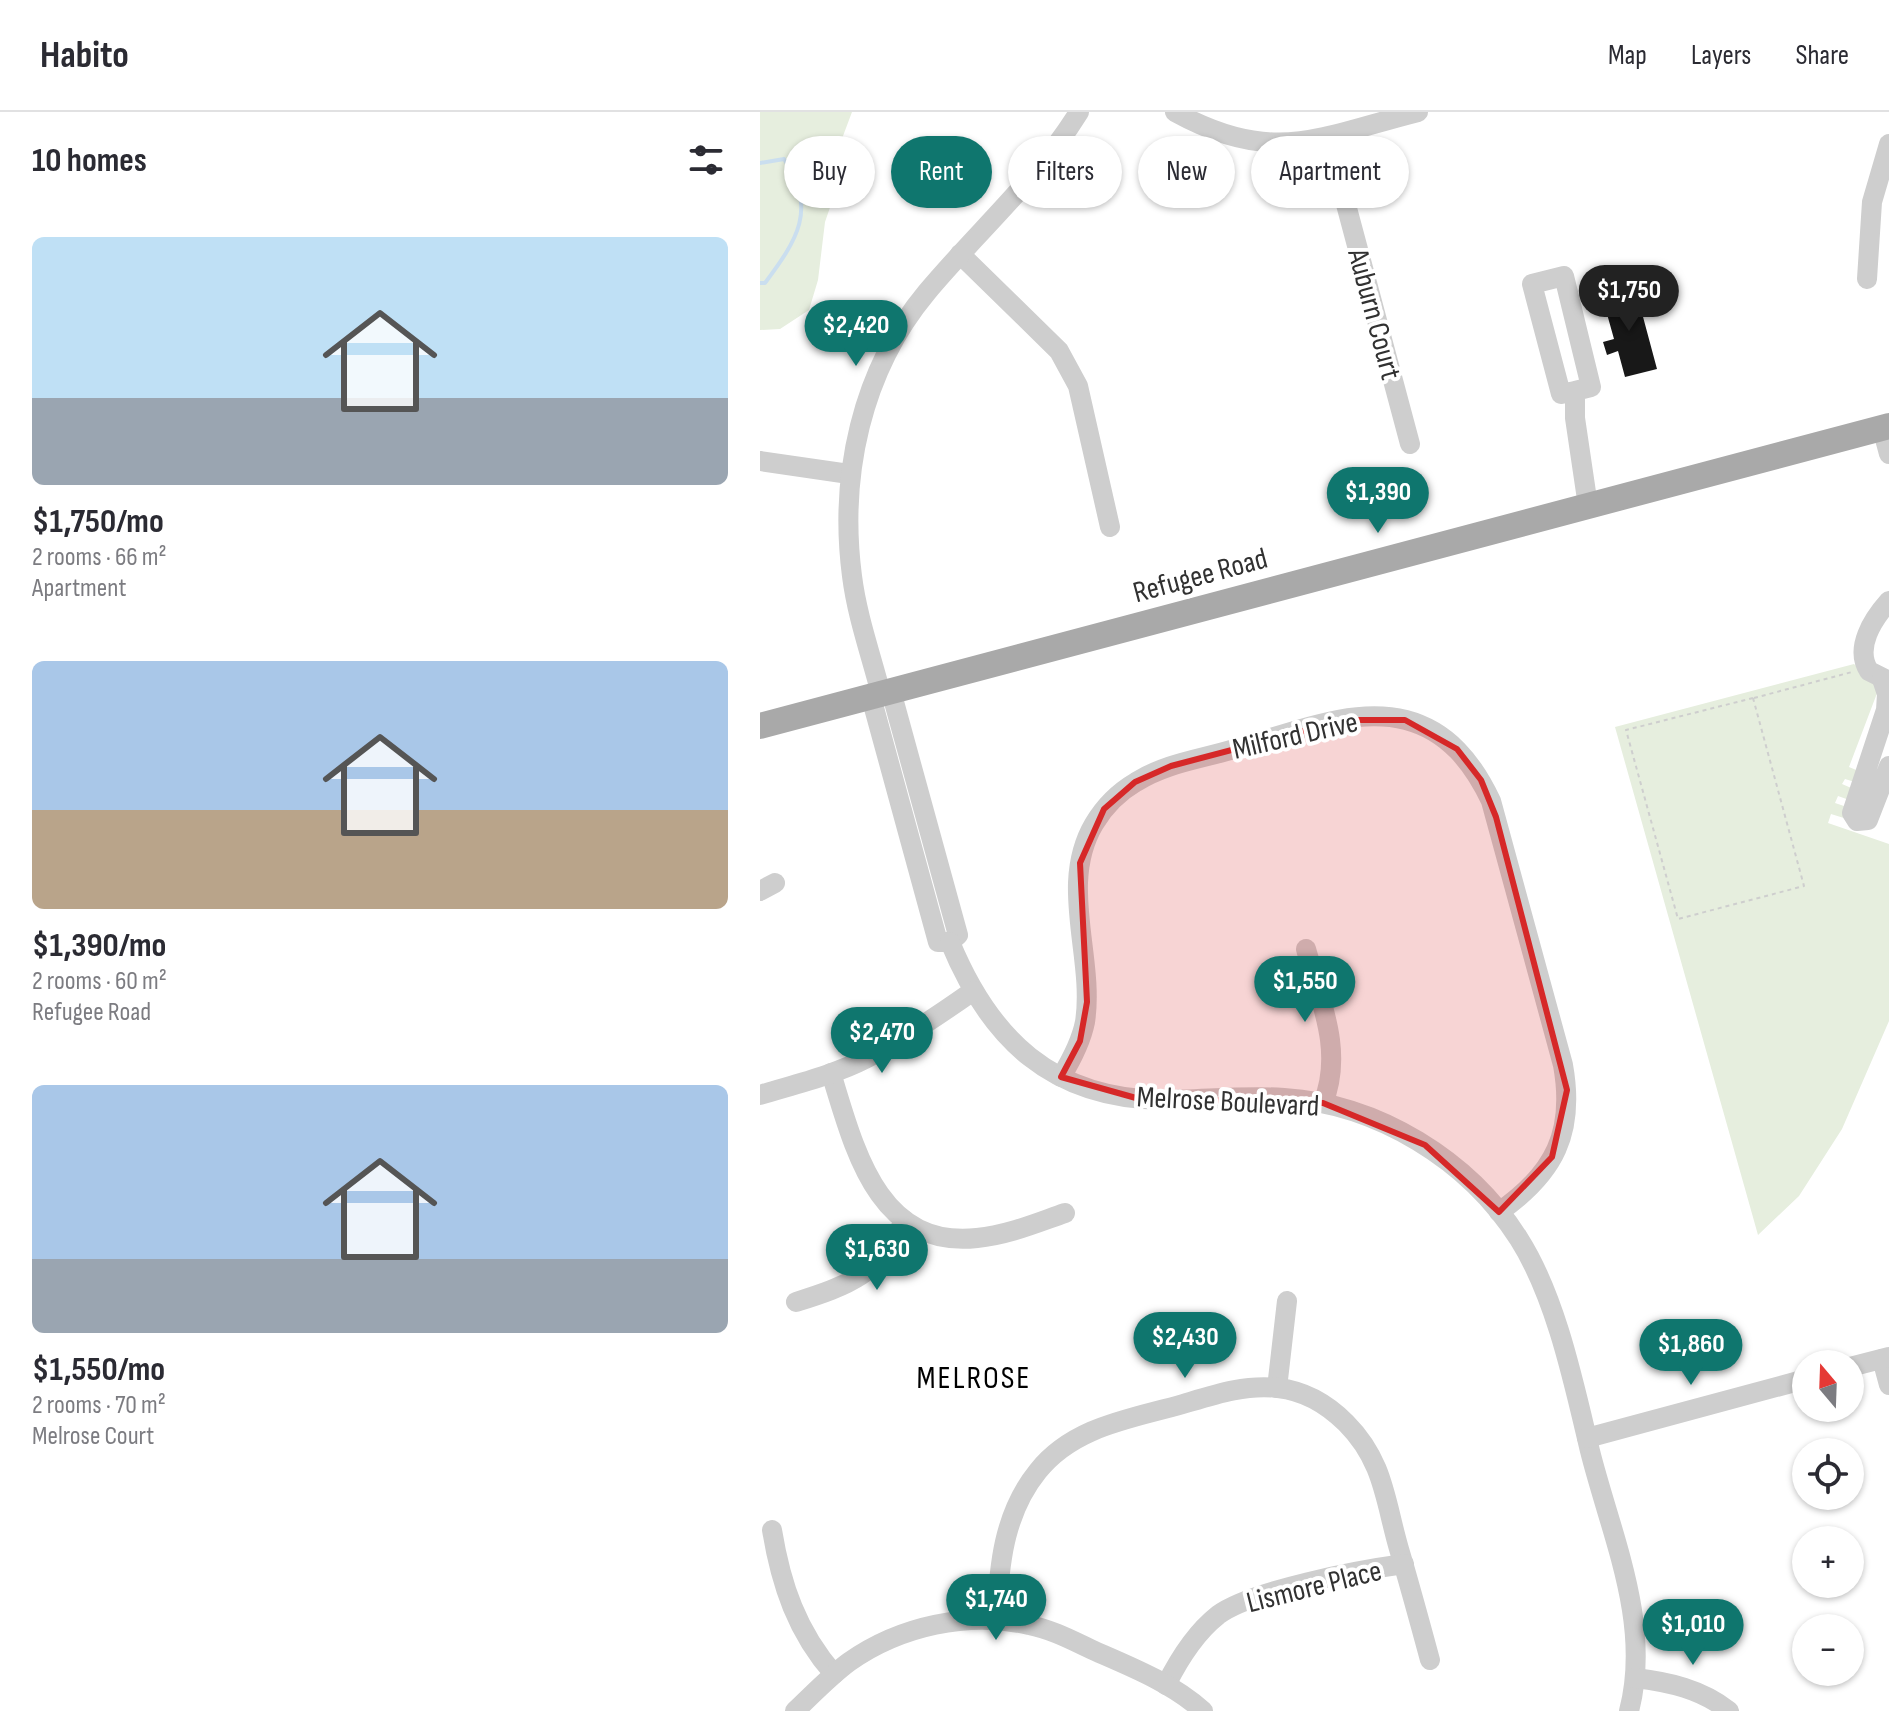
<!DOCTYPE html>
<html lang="en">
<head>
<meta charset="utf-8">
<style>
	:root { --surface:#fff; --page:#f2f2f3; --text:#2b2b33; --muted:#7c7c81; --line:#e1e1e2; --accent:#0f766e }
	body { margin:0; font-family:"Sofia Sans Condensed",sans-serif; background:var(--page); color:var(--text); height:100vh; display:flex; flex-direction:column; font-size:30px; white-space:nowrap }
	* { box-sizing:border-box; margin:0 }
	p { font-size:26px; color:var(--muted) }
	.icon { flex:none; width:44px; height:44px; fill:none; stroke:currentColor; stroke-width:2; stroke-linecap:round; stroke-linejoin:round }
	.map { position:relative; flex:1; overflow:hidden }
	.side { display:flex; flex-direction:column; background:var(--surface); width:760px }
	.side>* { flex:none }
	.top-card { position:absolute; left:24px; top:24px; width:760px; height:72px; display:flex; gap:16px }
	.needle { width:52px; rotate:341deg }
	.buttons { position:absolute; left:1032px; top:1238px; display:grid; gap:16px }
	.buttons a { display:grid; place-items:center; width:72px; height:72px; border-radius:50%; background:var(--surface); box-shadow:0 2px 6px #0004; font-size:40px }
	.price { position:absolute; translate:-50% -68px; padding:0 18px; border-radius:28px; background:var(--accent); color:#fff; font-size:26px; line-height:52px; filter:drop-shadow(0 2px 4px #0008) }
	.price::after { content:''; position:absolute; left:50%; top:48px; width:24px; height:18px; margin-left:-12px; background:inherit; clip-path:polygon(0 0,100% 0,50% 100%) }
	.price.current { background:#222; color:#fff }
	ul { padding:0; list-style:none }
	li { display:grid; align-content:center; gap:16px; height:424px; padding:0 32px }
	li span { display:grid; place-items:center; height:248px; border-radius:12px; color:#555 }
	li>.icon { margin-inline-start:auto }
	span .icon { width:144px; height:144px; fill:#fffc; stroke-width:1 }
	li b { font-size:34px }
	h2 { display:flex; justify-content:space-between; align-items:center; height:96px; padding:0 32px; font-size:34px }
	.chip { padding:0 28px; border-radius:36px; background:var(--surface); box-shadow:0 2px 6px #0004; font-size:28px; line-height:72px }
	.chip.current { background:var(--accent); color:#fff }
	header { display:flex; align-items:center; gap:48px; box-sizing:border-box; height:112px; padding:0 40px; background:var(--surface); border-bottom:2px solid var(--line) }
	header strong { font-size:38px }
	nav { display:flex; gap:44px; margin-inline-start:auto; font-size:28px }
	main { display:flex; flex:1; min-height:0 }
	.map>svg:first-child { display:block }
	.green { fill:#e6eede }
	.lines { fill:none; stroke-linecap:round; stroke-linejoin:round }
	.stream { stroke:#cadeef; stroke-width:4 }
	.building { fill:#181818 }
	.path { stroke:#cecece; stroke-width:2; stroke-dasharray:4 4; stroke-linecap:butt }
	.minor { stroke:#cecece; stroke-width:20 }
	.major { stroke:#a9a9a9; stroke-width:26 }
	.marked { fill:#d62828; fill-opacity:0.2; stroke:#d62828; stroke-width:6; stroke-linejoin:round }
	.labels { text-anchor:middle; stroke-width:8; stroke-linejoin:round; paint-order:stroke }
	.street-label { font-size:30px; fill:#313131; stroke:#fff }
	.neighbourhood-label { font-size:32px; letter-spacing:2px; fill:#000; stroke:#fff }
</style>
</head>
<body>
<header>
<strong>Habito</strong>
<nav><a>Map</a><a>Layers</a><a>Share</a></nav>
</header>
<main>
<section class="side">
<h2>10 homes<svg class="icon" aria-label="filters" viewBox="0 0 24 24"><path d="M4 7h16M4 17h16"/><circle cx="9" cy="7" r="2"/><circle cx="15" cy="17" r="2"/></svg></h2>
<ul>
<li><span style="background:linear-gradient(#bfe0f5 65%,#9aa5b1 0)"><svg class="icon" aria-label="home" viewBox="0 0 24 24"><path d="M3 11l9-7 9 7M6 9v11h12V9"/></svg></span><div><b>$1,750/mo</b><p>2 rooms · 66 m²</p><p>Apartment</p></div></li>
<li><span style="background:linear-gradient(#a9c7e8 60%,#b9a48a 0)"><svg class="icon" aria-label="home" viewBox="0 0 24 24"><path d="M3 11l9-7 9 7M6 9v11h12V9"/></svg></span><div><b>$1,390/mo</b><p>2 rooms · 60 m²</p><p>Refugee Road</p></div></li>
<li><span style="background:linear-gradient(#a9c7e8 70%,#9aa5b1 0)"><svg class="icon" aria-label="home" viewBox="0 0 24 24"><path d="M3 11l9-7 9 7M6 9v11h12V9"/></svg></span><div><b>$1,550/mo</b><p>2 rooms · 70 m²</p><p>Melrose Court</p></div></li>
</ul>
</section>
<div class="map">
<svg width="1129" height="1599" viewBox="0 0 1129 1599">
	<rect width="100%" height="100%" fill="#fff"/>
	<g class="green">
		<path d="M0,0H92L80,32L77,75L65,110L58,168L49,198L20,217L0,218Z"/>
		<path d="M1094,552L1119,576L1089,655L1101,660L1098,671L1085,667L1082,672L1096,678L1092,689L1078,684L1075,691L1090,696L1087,707L1071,702L1068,711L1129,732V909L1082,1017L1039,1084L998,1123L855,615Z"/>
	</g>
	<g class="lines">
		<path class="stream" d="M0,51L24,47C58,97 37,128 5,171H0"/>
	</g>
	<path class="building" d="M875,175L897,257L865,265L858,239L847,243L843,230L854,227L842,184Z"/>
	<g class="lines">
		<g class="path">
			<path d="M993,586L1044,774L918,807L866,618Z"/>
			<path d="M994,586L1092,560"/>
		</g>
		<g class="minor">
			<path d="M415,0C513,54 559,25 658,0"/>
			<path d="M568,25L650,332"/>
			<path d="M200,142L299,239L318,274L350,415"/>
			<path d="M1107,167L1112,90L1129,32"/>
			<path d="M815,279L831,275L804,164L772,172L801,282L815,279V306L828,394"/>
			<path d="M1122,316L1129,342"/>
			<path d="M0,349L89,362"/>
			<path d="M1129,489C1113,507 1094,536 1109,559L1129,569"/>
			<path d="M1122,567L1127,582L1126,598L1092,701L1097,709L1108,708L1129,654"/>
			<path d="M121,582C111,543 97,504 92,464C79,364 101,259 167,180C218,119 277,68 319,0"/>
			<path d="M111,585L178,830H190L198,823L131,579"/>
			<path d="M0,779L15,771"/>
			<path d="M190,830C230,927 292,987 403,988C443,988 483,983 524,986C618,992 709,1048 759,1127C796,1185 814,1272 830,1339C851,1423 892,1511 869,1599"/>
			<path d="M546,837C560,888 584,939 563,991"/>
			<path d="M71,961C94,1035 117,1137 217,1126C248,1123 276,1111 305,1101"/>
			<path d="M301,965C312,947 321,930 325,910C335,845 298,773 334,712C344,695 359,680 376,670C406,651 441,647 474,637C527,623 590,594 646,608C688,619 713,651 731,689L803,953C815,1020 795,1061 739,1100"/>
			<path d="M0,983C36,972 74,963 107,946C144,927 179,903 213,879"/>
			<path d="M36,1190C87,1174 123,1161 144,1108"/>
			<path d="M1122,1247L1129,1273"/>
			<path d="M1090,1255L1129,1245"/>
			<path d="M517,1276L527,1189"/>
			<path d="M827,1326L1046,1267"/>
			<path d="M12,1418C21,1473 37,1520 74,1562"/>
			<path d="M236,1508C239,1455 243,1402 278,1359C314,1314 371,1307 423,1292C453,1283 485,1272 518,1276C545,1279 567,1292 586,1311C624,1349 625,1389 639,1437C650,1474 660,1511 670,1548"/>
			<path d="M875,1566C909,1570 941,1577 969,1599"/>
			<path d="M406,1573C419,1547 435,1521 458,1503C492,1478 600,1458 644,1452"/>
			<path d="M35,1599C52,1583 70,1564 89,1550C140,1514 208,1499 269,1513C294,1518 315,1530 337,1540C374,1556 413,1572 443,1599"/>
		</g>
		<path class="major" d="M0,614L1129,314"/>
	</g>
	<path class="marked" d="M585,608H645L697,637L721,668L736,705L807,978L792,1045L739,1100L665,1033L563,991L376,986L301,965L320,929L327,890L320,751L344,697L375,670L411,654Z"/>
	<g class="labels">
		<g class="street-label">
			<text transform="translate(615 202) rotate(75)" y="10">Auburn Court</text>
			<text transform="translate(440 463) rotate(-15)" y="10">Refugee Road</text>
			<text transform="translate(535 623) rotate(-13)" y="10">Milford Drive</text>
			<text transform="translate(468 989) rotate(3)" y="10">Melrose Boulevard</text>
			<text transform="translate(554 1474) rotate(-14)" y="10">Lismore Place</text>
		</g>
		<g class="neighbourhood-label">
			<text x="214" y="1276">MELROSE</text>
		</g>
	</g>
</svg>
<div class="buttons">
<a><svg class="needle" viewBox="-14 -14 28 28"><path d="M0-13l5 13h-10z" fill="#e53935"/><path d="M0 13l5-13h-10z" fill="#7c7c81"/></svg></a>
<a><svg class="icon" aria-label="locate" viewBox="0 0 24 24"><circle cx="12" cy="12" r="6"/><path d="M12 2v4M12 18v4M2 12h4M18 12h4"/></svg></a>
<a>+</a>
<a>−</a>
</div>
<b class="price current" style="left:869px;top:221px">$1,750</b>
<b class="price" style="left:96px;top:256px">$2,420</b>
<b class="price" style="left:618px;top:423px">$1,390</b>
<b class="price" style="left:545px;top:912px">$1,550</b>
<b class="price" style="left:122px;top:963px">$2,470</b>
<b class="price" style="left:117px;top:1180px">$1,630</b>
<b class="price" style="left:425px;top:1268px">$2,430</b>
<b class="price" style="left:931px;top:1275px">$1,860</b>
<b class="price" style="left:236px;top:1530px">$1,740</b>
<b class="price" style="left:933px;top:1555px">$1,010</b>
<div class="top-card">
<a class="chip">Buy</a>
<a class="chip current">Rent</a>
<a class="chip">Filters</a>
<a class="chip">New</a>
<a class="chip">Apartment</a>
</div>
</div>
</main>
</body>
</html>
